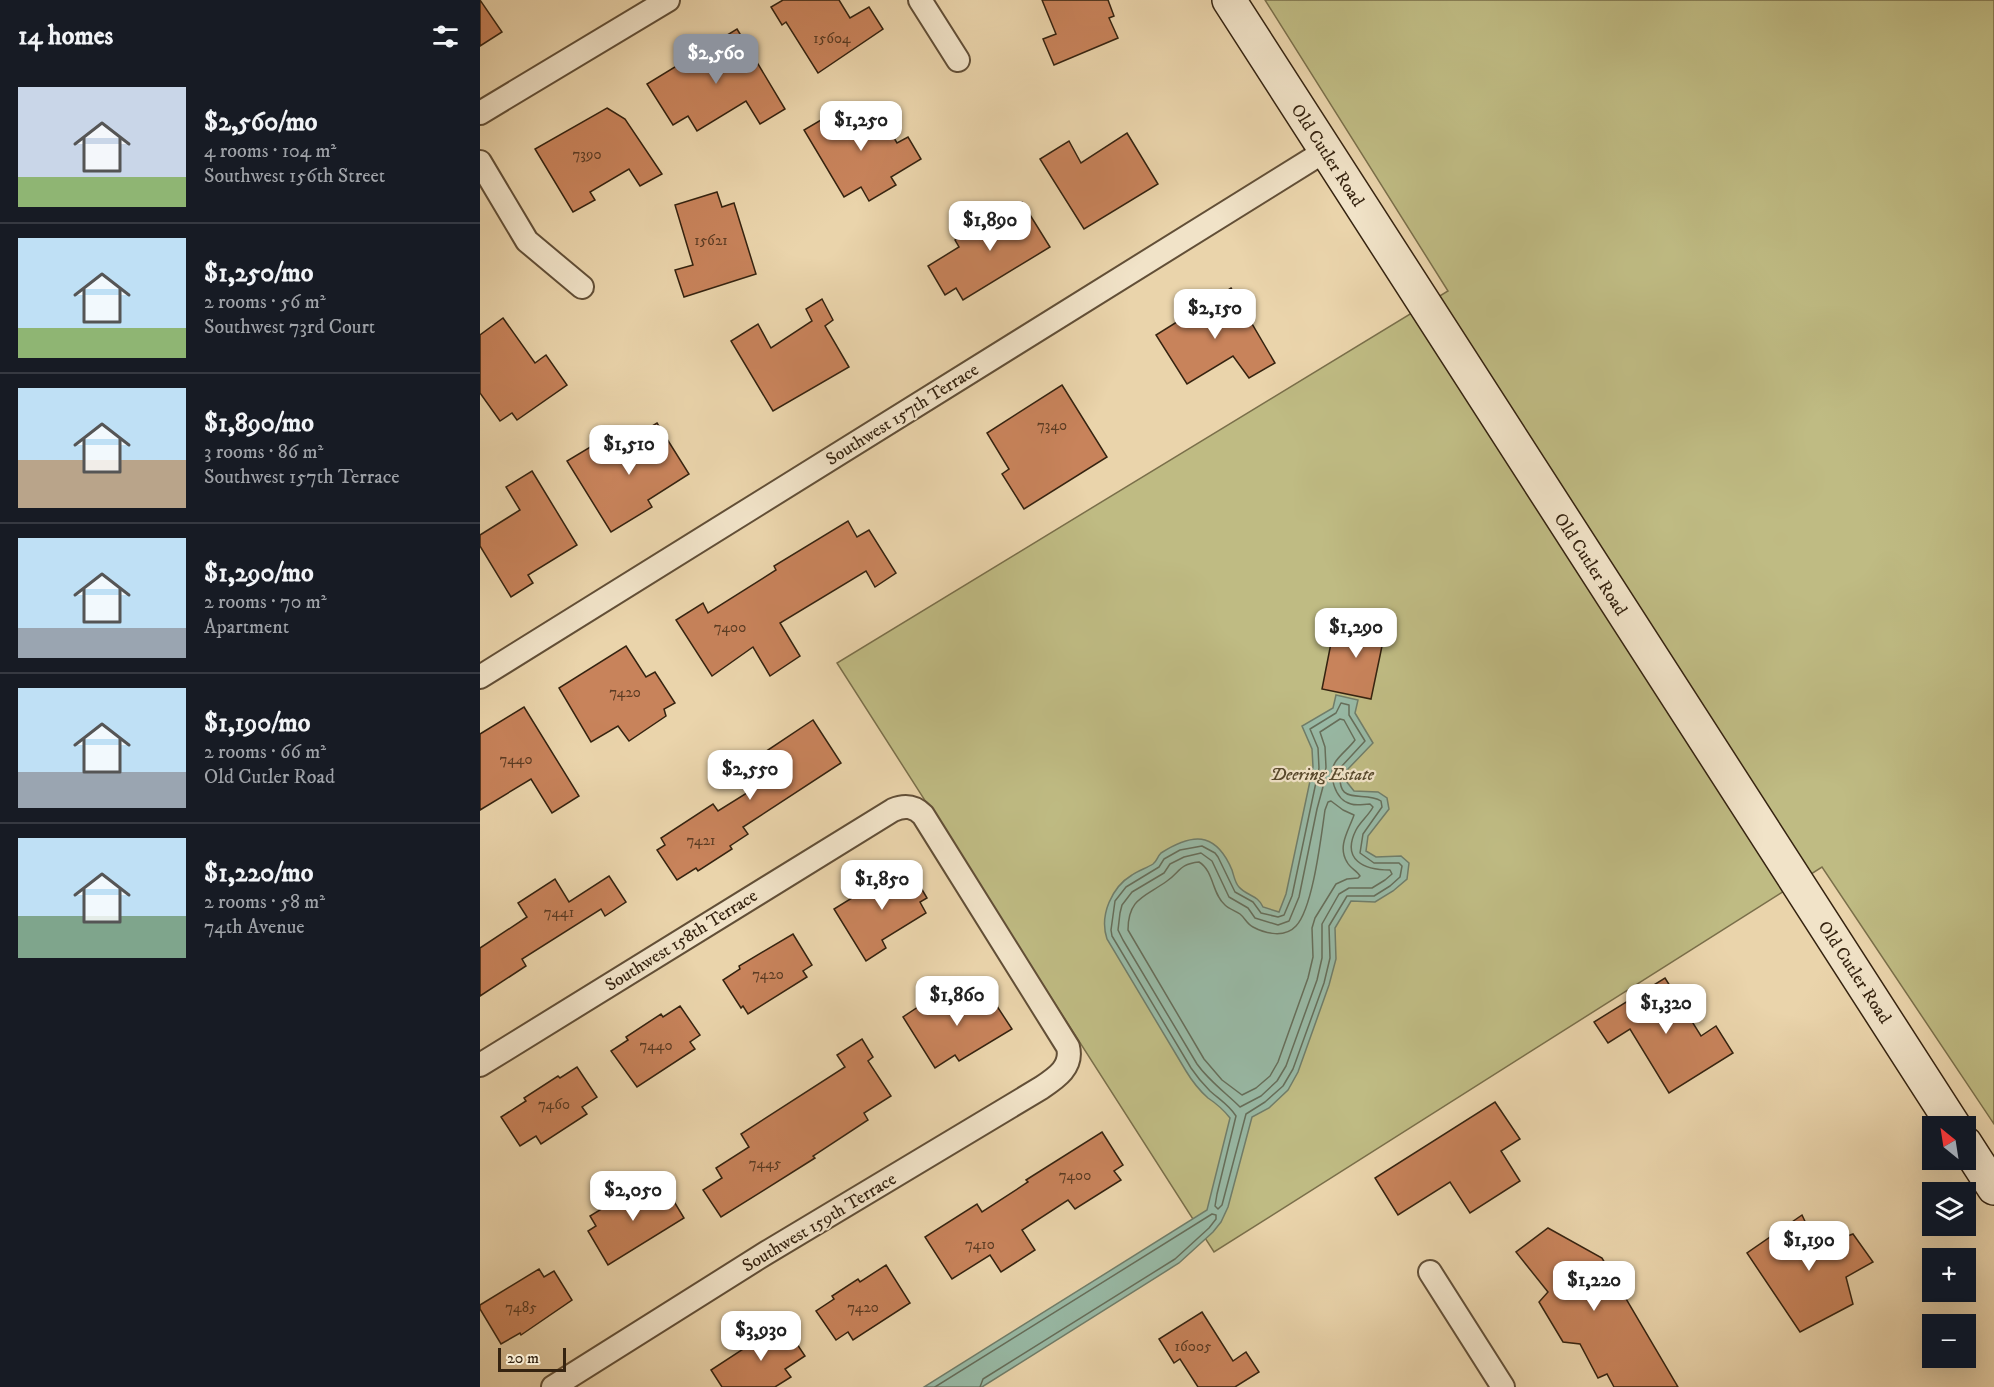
<!DOCTYPE html>
<html lang="en">
<head>
<meta charset="utf-8">
<style>
	:root { --surface:#171b24; --page:#20242c; --text:#f1f3f6; --muted:#9ea1a6; --line:#363941; --accent:#8c9099 }
	body { margin:0; font-family:"IM FELL DW Pica",serif; background:var(--page); color:var(--text); height:100vh; display:flex; flex-direction:column; font-size:22px; white-space:nowrap }
	* { box-sizing:border-box; margin:0 }
	p { font-size:20px; color:var(--muted) }
	.icon { flex:none; width:33px; height:33px; fill:none; stroke:currentColor; stroke-width:2; stroke-linecap:round; stroke-linejoin:round }
	.map { position:relative; flex:1; overflow:hidden }
	.panel { display:flex; flex-direction:column; background:var(--surface); width:480px }
	.panel>* { flex:none }
	.needle { width:39px; rotate:330deg }
	.controls { position:absolute; left:1442px; top:1116px; display:grid; gap:12px }
	.controls a { display:grid; place-items:center; width:54px; height:54px; border-radius:0px; background:var(--surface); box-shadow:0 6px 24px #0002; font-size:30px }
	.scale { position:absolute; left:18px; bottom:15px; width:68px; box-sizing:border-box; padding-left:6px; border:3px solid #352310; border-top:0; font-size:16px; line-height:21px; white-space:nowrap; color:#352310; -webkit-text-stroke:4px #f1e3c8; paint-order:stroke }
	.price { position:absolute; translate:-50% -51px; padding:0 14px; border-radius:12px; background:#fff; color:#222; font-size:20px; line-height:39px; filter:drop-shadow(0 2px 3px #0008) }
	.price::after { content:''; position:absolute; left:50%; top:36px; width:18px; height:14px; margin-left:-9px; background:inherit; clip-path:polygon(0 0,100% 0,50% 100%) }
	.price.current { background:var(--accent); color:#fff }
	ul { padding:0; list-style:none }
	li { display:flex; align-items:center; gap:18px; height:150px; padding:0 18px }
	li+li { border-top:2px solid var(--line) }
	li span { display:grid; place-items:center; flex:none; width:168px; height:120px; border-radius:0px; color:#555 }
	li>.icon { margin-inline-start:auto }
	span .icon { width:72px; height:72px; fill:#fffc; stroke-width:1 }
	li b { font-size:26px }
	h2 { display:flex; justify-content:space-between; align-items:center; height:72px; padding:0 18px; font-size:26px }
	main { display:flex; flex:1; min-height:0 }
	.map>svg:first-child { display:block }
	.green { fill:#bfbb83; stroke:#7a6f4a; stroke-width:1.5 }
	.water { fill:#98b9a5; stroke:#707d69; stroke-width:1.5 }
	.lines { fill:none; stroke-linecap:round; stroke-linejoin:round }
	.shore { stroke:#666e5a; stroke-width:1.5 }
	.building { fill:#c8835b; stroke:#352310; stroke-width:1.5 }
	.minor-casing { stroke:#624f37; stroke-width:26 }
	.secondary-casing { stroke:#352310; stroke-width:36 }
	.minor { stroke:#f1e3c8; stroke-width:22 }
	.secondary { stroke:#f1e3c8; stroke-width:33 }
	.labels { text-anchor:middle; stroke-width:4.5; stroke-linejoin:round; paint-order:stroke }
	.number-label { font-size:15px; fill:#5a3b23 }
	.street-label { font-size:18px; fill:#352310; stroke:#f1e3c8 }
	.park-label { font-size:18px; font-style:italic; fill:#58492d; stroke:#f1e3c8 }
</style>
</head>
<body>
<main>
<section class="panel">
<h2>14 homes<svg class="icon" aria-label="filters" viewBox="0 0 24 24"><path d="M4 7h16M4 17h16"/><circle cx="9" cy="7" r="2"/><circle cx="15" cy="17" r="2"/></svg></h2>
<ul>
<li><span style="background:linear-gradient(#c9d6e8 75%,#8fb573 0)"><svg class="icon" aria-label="home" viewBox="0 0 24 24"><path d="M3 11l9-7 9 7M6 9v11h12V9"/></svg></span><div><b>$2,560/mo</b><p>4 rooms · 104 m²</p><p>Southwest 156th Street</p></div></li>
<li><span style="background:linear-gradient(#bfe0f5 75%,#8fb573 0)"><svg class="icon" aria-label="home" viewBox="0 0 24 24"><path d="M3 11l9-7 9 7M6 9v11h12V9"/></svg></span><div><b>$1,250/mo</b><p>2 rooms · 56 m²</p><p>Southwest 73rd Court</p></div></li>
<li><span style="background:linear-gradient(#bfe0f5 60%,#b9a48a 0)"><svg class="icon" aria-label="home" viewBox="0 0 24 24"><path d="M3 11l9-7 9 7M6 9v11h12V9"/></svg></span><div><b>$1,890/mo</b><p>3 rooms · 86 m²</p><p>Southwest 157th Terrace</p></div></li>
<li><span style="background:linear-gradient(#bfe0f5 75%,#9aa5b1 0)"><svg class="icon" aria-label="home" viewBox="0 0 24 24"><path d="M3 11l9-7 9 7M6 9v11h12V9"/></svg></span><div><b>$1,290/mo</b><p>2 rooms · 70 m²</p><p>Apartment</p></div></li>
<li><span style="background:linear-gradient(#bfe0f5 70%,#9aa5b1 0)"><svg class="icon" aria-label="home" viewBox="0 0 24 24"><path d="M3 11l9-7 9 7M6 9v11h12V9"/></svg></span><div><b>$1,190/mo</b><p>2 rooms · 66 m²</p><p>Old Cutler Road</p></div></li>
<li><span style="background:linear-gradient(#bfe0f5 65%,#7fa58c 0)"><svg class="icon" aria-label="home" viewBox="0 0 24 24"><path d="M3 11l9-7 9 7M6 9v11h12V9"/></svg></span><div><b>$1,220/mo</b><p>2 rooms · 58 m²</p><p>74th Avenue</p></div></li>
</ul>
</section>
<div class="map">
<svg width="1514" height="1387" viewBox="0 0 1514 1387">
	<rect width="100%" height="100%" fill="#ead4ab"/>
	<filter id="stains"><feTurbulence type="fractalNoise" baseFrequency=".00333" numOctaves="4"/><feColorMatrix values="0 0 0 0 .2 0 0 0 0 .09 0 0 0 0 .02 0 0 0 .5 -.17"/></filter>
	<radialGradient id="worn" r=".72"><stop offset=".6" stop-color="#630" stop-opacity="0"/><stop offset="1" stop-color="#630" stop-opacity=".3"/></radialGradient>
	<path class="green" d="M785,0H1514V1124L1342,867L734,1252L357,663L968,291Z"/>
	<path class="water" d="M856,695L878,700L875,713L893,743L867,770L866,781L874,791L898,792L907,798L909,809L888,836L886,851L896,857L921,856L929,863L927,879L913,891L895,902L871,901L855,928L856,959L849,985L818,1072L808,1090L789,1108L772,1117L748,1207L741,1222L733,1232L699,1263L502,1387H444L727,1210L750,1118C743,1109 737,1104 728,1098C719,1090 712,1081 706,1071L627,939C619,915 632,887 652,875C659,870 667,868 673,864C677,861 677,857 681,853C692,846 711,836 725,840C739,844 747,858 752,870C754,876 755,883 759,887C767,896 778,895 783,907L799,912L806,894L833,767L832,749L822,726L853,708Z"/>
	<g class="lines">
		<g class="shore">
			<path d="M861,703L869,705V715L885,741L861,767C854,810 884,789 901,801L902,807L883,834L880,853L894,863H919L922,866L920,877L910,886L894,896H867L849,926L850,958L844,983L813,1069L803,1086L785,1102L766,1114L742,1205L738,1209L735,1206L737,1194L756,1116C749,1105 740,1100 730,1091C723,1084 717,1077 711,1068L632,936L631,930L635,901L646,887L679,867L684,859L700,850L722,846L735,853L738,857L755,892L773,902L781,913L798,917L804,915L812,896L839,768L838,748L830,729L856,713Z"/>
			<path d="M860,719L864,720L875,740C870,747 862,753 856,761C847,774 855,800 871,804C877,806 884,804 890,804L893,807C889,815 880,822 876,830C861,860 884,870 910,870L912,874L905,880L892,888H869L859,894L842,924V958L837,980L806,1066L797,1081L781,1096L760,1107C746,1093 729,1081 717,1064L643,940L638,930L640,913L642,905L652,892L684,873L690,864L704,857L721,853L732,861L749,897L768,908L775,918L798,925L809,921L819,897L837,809L844,783L846,767L845,747L840,732Z"/>
			<path d="M851,801L863,810L874,815C869,830 857,846 867,862C870,868 877,871 880,876L878,878L867,879L856,884L835,918L832,928L833,957L828,978L798,1062L790,1076L776,1088L762,1095L742,1080L724,1059L648,930C648,898 665,897 687,881C700,872 699,864 719,862C734,871 732,894 745,905C749,909 756,911 760,914C765,918 767,924 773,927C786,934 805,938 816,926C833,908 841,837 845,810L848,802Z"/>
			<path d="M455,1387L732,1214L736,1215V1219L729,1228L695,1259L503,1379L500,1387"/>
		</g>
	</g>
	<g class="building">
		<path d="M0,0L22,32L0,46Z"/>
		<path d="M303,0H359L370,18L389,7L403,29L338,73L306,22L302,25L291,7Z"/>
		<path d="M562,0H628L634,16L629,18L638,38L574,65L563,39L576,34Z"/>
		<path d="M257,29L305,109L280,124L266,101L217,131L208,116L193,125L167,84Z"/>
		<path d="M363,107L368,115L375,110L381,120L398,111L417,143L428,137L441,159L411,177L416,185L389,201L381,187L364,197L324,130Z"/>
		<path d="M127,108L145,119L182,174L160,186L149,169L110,192L115,200L93,212L55,149Z"/>
		<path d="M647,133L678,184L604,229L560,159L589,141L601,163Z"/>
		<path d="M237,192L242,207L254,203L276,274L204,297L195,270L213,265L195,205Z"/>
		<path d="M542,202L570,247L483,300L476,288L465,295L448,266L479,247L475,240L494,228L491,223L508,213L512,220Z"/>
		<path d="M751,288L795,363L769,378L753,356L707,384L676,335Z"/>
		<path d="M342,299L353,320L345,326L369,367L293,411L251,341L278,324L291,348L332,321L326,309Z"/>
		<path d="M23,318L55,363L66,355L87,385L37,420L32,413L20,421L0,393V335Z"/>
		<path d="M582,385L627,457L544,509L522,474L529,469L507,433Z"/>
		<path d="M177,423L209,474L168,500L172,507L131,532L87,461L112,446L120,458Z"/>
		<path d="M52,471L97,545L48,575L53,583L31,597L0,546V535L40,510L26,487Z"/>
		<path d="M368,521L377,537L389,530L416,573L395,587L386,571L300,623L320,656L290,676L273,647L232,676L196,620L223,603L228,613L296,570L294,566Z"/>
		<path d="M873,615L907,622L891,699L842,689L852,638L868,642Z"/>
		<path d="M146,646L166,677L175,672L195,703L184,709L186,716L149,741L138,726L111,742L79,688Z"/>
		<path d="M44,707L99,796L72,813L51,779L0,810V734Z"/>
		<path d="M333,720L361,763L263,827L268,834L250,846L252,849L218,871L216,868L197,880L177,850L185,845L181,838L233,804L238,811L275,788L268,776L285,765L279,756Z"/>
		<path d="M427,864L447,898L440,902L446,913L402,940L406,948L386,961L354,909Z"/>
		<path d="M129,876L146,902L125,916L121,909L42,959L46,966L0,996V948L47,917L38,903L75,879L89,902Z"/>
		<path d="M313,934L332,965L323,971L327,977L268,1014L263,1006L261,1008L243,980L260,969L259,966Z"/>
		<path d="M1185,978L1221,1036L1236,1026L1253,1053L1189,1093L1150,1029L1128,1043L1114,1022Z"/>
		<path d="M505,988L532,1029L479,1061L475,1055L455,1068L423,1017L456,995L467,1013Z"/>
		<path d="M200,1006L220,1035L210,1042L215,1049L157,1087L131,1051L148,1040L146,1037L181,1014L183,1017Z"/>
		<path d="M382,1039L393,1057L388,1061L411,1096L384,1113L388,1120L333,1156L335,1158L241,1217L223,1190L242,1178L236,1168L269,1147L261,1134L365,1067L357,1055Z"/>
		<path d="M97,1067L117,1097L102,1107L107,1114L61,1144L56,1136L40,1146L21,1117L46,1101L44,1098L78,1076L80,1078Z"/>
		<path d="M1015,1102L1040,1139L1021,1151L1040,1181L990,1213L970,1182L918,1215L895,1178Z"/>
		<path d="M622,1132L643,1165L634,1171L641,1180L595,1209L588,1200L542,1230L555,1250L521,1272L510,1255L472,1279L445,1237L497,1204L502,1212L548,1182L546,1180Z"/>
		<path d="M184,1185L204,1218L128,1265L108,1231L116,1226L110,1216L157,1187L163,1197Z"/>
		<path d="M1322,1215L1337,1247L1373,1234L1393,1262L1366,1277L1373,1304L1320,1332L1267,1253Z"/>
		<path d="M1068,1228L1122,1258L1198,1387H1134L1127,1374L1118,1378L1100,1344L1083,1342L1059,1302L1068,1292L1036,1252Z"/>
		<path d="M406,1265L430,1303L373,1340L368,1332L356,1340L336,1311L354,1299L352,1296L378,1279L380,1282Z"/>
		<path d="M59,1269L64,1277L74,1271L92,1300L41,1335L40,1333L21,1344L0,1309V1305Z"/>
		<path d="M722,1312L753,1361L766,1352L779,1372L755,1387H718L700,1359L694,1363L679,1339Z"/>
		<path d="M303,1323L325,1356L305,1369L311,1377L295,1387H242L231,1370Z"/>
	</g>
	<g class="lines">
		<defs>
			<g id="minor">
				<path d="M440,0L478,60"/>
				<path d="M0,113L188,0"/>
				<path d="M0,162L47,241L102,287"/>
				<path d="M0,677L845,151"/>
				<path d="M0,1065L413,810C425,805 434,806 443,815L588,1047C593,1067 576,1078 561,1088L286,1253L73,1387"/>
				<path d="M950,1272L1023,1387"/>
			</g>
			<g id="secondary">
				<path d="M749,0L1474,1126"/>
				<path d="M1485,1143L1514,1188"/>
			</g>
		</defs>
		<use href="#minor" class="minor-casing"/>
		<use href="#secondary" class="secondary-casing"/>
		<use href="#minor" class="minor"/>
		<use href="#secondary" class="secondary"/>
	</g>
	<g class="labels">
		<g class="number-label">
			<text x="352" y="43">15604</text>
			<text x="107" y="159">7390</text>
			<text x="231" y="245">15621</text>
			<text x="572" y="430">7340</text>
			<text x="250" y="632">7400</text>
			<text x="145" y="697">7420</text>
			<text x="36" y="764">7440</text>
			<text x="221" y="845">7421</text>
			<text x="79" y="917">7441</text>
			<text x="288" y="979">7420</text>
			<text x="176" y="1050">7440</text>
			<text x="74" y="1109">7460</text>
			<text x="285" y="1168">7445</text>
			<text x="595" y="1180">7400</text>
			<text x="500" y="1249">7410</text>
			<text x="41" y="1312">7485</text>
			<text x="383" y="1312">7420</text>
			<text x="713" y="1351">16005</text>
		</g>
		<g class="street-label">
			<text transform="translate(848 155) rotate(57)" y="6">Old Cutler Road</text>
			<text transform="translate(422 414) rotate(-32)" y="6">Southwest 157th Terrace</text>
			<text transform="translate(1111 564) rotate(57)" y="6">Old Cutler Road</text>
			<text transform="translate(201 940) rotate(-32)" y="6">Southwest 158th Terrace</text>
			<text transform="translate(1375 972) rotate(57)" y="6">Old Cutler Road</text>
			<text transform="translate(339 1222) rotate(-31)" y="6">Southwest 159th Terrace</text>
		</g>
		<g class="park-label">
			<text x="842" y="780">Deering Estate</text>
		</g>
	</g>
	<rect width="100%" height="100%" filter="url(#stains)"/>
	<rect width="100%" height="100%" fill="url(#worn)"/>
</svg>
<div class="controls">
<a><svg class="needle" viewBox="-14 -14 28 28"><path d="M0-13l5 13h-10z" fill="#e53935"/><path d="M0 13l5-13h-10z" fill="#9ea1a6"/></svg></a>
<a><svg class="icon" aria-label="layers" viewBox="0 0 24 24"><path d="M12 4l9 5-9 5-9-5zM3 14l9 5 9-5"/></svg></a>
<a>+</a>
<a>−</a>
</div>
<div class="scale">20 m</div>
<b class="price current" style="left:236px;top:85px">$2,560</b>
<b class="price" style="left:381px;top:152px">$1,250</b>
<b class="price" style="left:510px;top:252px">$1,890</b>
<b class="price" style="left:735px;top:340px">$2,150</b>
<b class="price" style="left:149px;top:476px">$1,510</b>
<b class="price" style="left:876px;top:659px">$1,290</b>
<b class="price" style="left:270px;top:801px">$2,550</b>
<b class="price" style="left:402px;top:911px">$1,850</b>
<b class="price" style="left:477px;top:1027px">$1,860</b>
<b class="price" style="left:1186px;top:1035px">$1,320</b>
<b class="price" style="left:153px;top:1222px">$2,050</b>
<b class="price" style="left:1329px;top:1272px">$1,190</b>
<b class="price" style="left:1114px;top:1312px">$1,220</b>
<b class="price" style="left:281px;top:1362px">$3,930</b>
</div>
</main>
</body>
</html>
